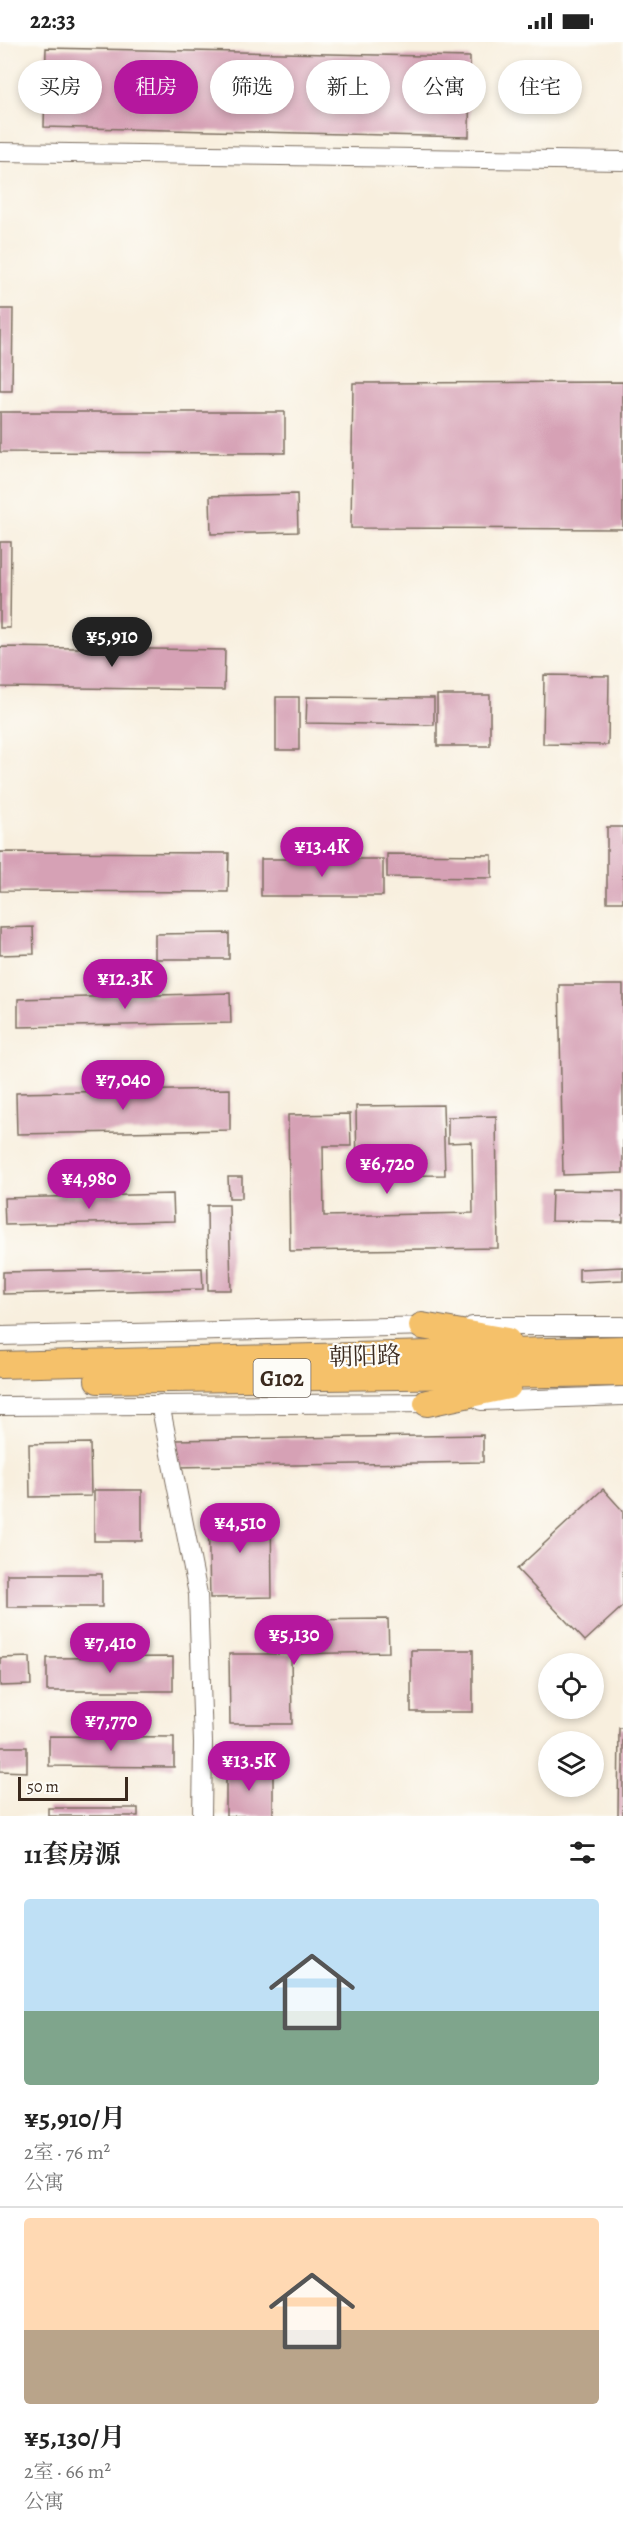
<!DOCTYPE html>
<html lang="zh">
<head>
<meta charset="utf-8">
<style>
	:root { --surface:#fff; --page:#f2f2f2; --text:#222; --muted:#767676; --line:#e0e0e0; --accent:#b5179e }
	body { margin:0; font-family:Alegreya,"Noto Serif SC",serif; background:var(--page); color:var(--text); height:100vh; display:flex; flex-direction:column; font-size:22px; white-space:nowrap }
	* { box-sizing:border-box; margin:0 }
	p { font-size:20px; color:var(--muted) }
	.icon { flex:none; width:33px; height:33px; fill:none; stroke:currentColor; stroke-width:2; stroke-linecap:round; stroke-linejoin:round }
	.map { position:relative; height:1774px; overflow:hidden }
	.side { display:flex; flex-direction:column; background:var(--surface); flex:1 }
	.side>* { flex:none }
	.top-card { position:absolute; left:18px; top:18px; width:588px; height:54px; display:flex; gap:12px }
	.tools { position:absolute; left:538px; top:1611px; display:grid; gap:12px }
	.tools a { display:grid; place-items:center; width:66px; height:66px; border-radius:50%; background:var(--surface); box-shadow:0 3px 9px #0003; font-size:30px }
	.scale { position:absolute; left:18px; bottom:15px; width:110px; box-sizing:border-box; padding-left:6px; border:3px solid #3b2a1e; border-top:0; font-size:16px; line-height:21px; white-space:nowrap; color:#3b2a1e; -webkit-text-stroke:4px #fdfcf7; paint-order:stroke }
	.price { position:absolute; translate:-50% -51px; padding:0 14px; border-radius:21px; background:var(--accent); color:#fff; font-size:20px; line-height:39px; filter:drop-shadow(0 2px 3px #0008) }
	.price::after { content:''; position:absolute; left:50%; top:36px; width:18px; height:14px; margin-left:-9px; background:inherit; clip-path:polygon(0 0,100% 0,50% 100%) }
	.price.current { background:#222; color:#fff }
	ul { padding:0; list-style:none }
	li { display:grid; align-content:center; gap:12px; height:318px; padding:0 24px }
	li+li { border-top:2px solid var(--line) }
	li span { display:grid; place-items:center; height:186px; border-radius:6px; color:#555 }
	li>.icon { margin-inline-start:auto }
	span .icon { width:108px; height:108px; fill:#fffc; stroke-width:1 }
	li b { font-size:26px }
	h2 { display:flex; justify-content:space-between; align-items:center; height:72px; padding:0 24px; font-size:26px }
	.pill { padding:0 21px; border-radius:27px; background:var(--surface); box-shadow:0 3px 9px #0003; font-size:21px; line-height:54px }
	.pill.current { background:var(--accent); color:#fff }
	.status { display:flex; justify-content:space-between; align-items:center; height:42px; padding:0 30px; background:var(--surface); direction:ltr }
	.status svg { height:16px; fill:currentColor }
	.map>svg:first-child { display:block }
	.building { fill:#d6a1b5 }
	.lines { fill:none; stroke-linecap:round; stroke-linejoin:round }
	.minor-casing { stroke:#7d6f61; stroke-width:20 }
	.highway-casing { stroke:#7d6f61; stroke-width:28 }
	.minor { stroke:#fff; stroke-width:18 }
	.highway { stroke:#f5c16b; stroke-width:26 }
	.labels { text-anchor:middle; stroke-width:4.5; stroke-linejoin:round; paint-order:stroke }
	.shield { fill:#fdfcf7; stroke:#75695f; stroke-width:1.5 }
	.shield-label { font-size:22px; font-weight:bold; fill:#3b2a1e }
	.street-label { font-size:24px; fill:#3b2a1e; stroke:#fdfcf7 }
</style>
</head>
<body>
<div class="status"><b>22:33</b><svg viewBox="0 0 49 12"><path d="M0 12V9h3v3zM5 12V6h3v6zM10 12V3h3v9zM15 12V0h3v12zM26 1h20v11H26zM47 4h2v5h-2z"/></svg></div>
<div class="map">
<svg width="623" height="1774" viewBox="0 0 623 1774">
	<rect width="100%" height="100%" fill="#fdfcf7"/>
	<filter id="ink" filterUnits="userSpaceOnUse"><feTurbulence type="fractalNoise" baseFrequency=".0167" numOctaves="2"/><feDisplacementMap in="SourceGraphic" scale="12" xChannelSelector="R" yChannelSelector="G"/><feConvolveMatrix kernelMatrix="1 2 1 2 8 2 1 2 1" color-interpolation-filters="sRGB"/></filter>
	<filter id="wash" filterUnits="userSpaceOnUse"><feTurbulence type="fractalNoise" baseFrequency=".008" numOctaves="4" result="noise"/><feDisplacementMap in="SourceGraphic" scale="24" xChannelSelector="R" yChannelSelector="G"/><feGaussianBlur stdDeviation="1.35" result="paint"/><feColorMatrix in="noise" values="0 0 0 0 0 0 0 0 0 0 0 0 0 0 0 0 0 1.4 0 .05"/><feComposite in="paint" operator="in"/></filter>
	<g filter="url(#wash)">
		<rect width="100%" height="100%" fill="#f8efde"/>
		<g id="blocks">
			<g class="building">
				<path d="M46,6L470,15L469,95L44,85Z"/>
				<path d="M0,267H13L12,349H0Z"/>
				<path d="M623,340V487L351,486L353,341Z"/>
				<path d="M0,370H285V411L0,410Z"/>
				<path d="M297,452L298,490L211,492L210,454Z"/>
				<path d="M0,500H11L10,586H0Z"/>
				<path d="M0,605L225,608L224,648L0,645Z"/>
				<path d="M544,633L609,634L608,703L543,702Z"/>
				<rect x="437" y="653" width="53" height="51"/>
				<rect x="276" y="655" width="23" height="53"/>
				<path d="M307,655L434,656V683L306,681Z"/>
				<rect x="607" y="785" width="16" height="75"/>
				<path d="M0,810L229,811L228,850L0,849Z"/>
				<path d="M387,812L492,813V836L387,835Z"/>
				<rect x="261" y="817" width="122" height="37"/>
				<path d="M33,885L34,912L0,913V886Z"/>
				<path d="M229,891V917H155V892Z"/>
				<path d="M559,943H623V1131L563,1133Z"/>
				<path d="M230,951L231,981L18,985V957Z"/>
				<path d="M230,1047V1088L17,1092L16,1051Z"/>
				<path d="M443,1063L445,1133L357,1134L356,1064Z"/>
				<path d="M350,1072L351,1104H323L324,1174L473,1171L472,1100L448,1101V1075L496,1074L498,1206L290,1209L288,1073Z"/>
				<path d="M228,1135H242V1156H229Z"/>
				<path d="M552,1148L623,1149V1180L551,1179Z"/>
				<path d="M173,1152L174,1179L5,1183L4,1156Z"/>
				<path d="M207,1163H229L231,1248H208Z"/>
				<path d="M623,1225V1238L579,1240V1227Z"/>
				<path d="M202,1226L203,1247L3,1252V1230Z"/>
				<path d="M483,1393V1420L176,1425L175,1398Z"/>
				<path d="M90,1401L91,1454L30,1455L29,1402Z"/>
				<path d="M603,1447L623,1469V1564L585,1599L517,1527Z"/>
				<rect x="94" y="1448" width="48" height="51"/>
				<path d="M271,1469L272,1555L210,1556L208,1470Z"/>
				<rect x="7" y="1532" width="95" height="33"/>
				<path d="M388,1577L389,1610L291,1612L292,1682H230L229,1612H291L290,1578Z"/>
				<rect x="411" y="1608" width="62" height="62"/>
				<path d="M30,1615L31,1643L0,1644V1616Z"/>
				<path d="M173,1615V1649H47V1616Z"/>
				<path d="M619,1686H623V1774H618Z"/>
				<path d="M49,1694L174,1695V1725L49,1724Z"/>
				<path d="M0,1705H27V1730L0,1729Z"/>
				<rect x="226" y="1725" width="47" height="49"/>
				<rect x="48" y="1766" width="90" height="8"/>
			</g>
		</g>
	</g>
	<g filter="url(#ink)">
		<use href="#blocks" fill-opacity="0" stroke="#7d6f61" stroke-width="1.5"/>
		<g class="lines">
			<defs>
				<g id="minor">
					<path d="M0,110L623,119"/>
					<path d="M472,1284H623"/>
					<path d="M0,1294L432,1284"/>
					<path d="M481,1359L623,1354"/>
					<path d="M160,1362L198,1552L203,1701L202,1774"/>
					<path d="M0,1364L438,1361"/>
				</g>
				<g id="highway">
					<path d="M422,1284L507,1299"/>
					<path d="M0,1323L623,1307"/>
					<path d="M98,1338L623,1331"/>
					<path d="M427,1361L508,1344"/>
				</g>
			</defs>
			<use href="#minor" class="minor-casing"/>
			<use href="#highway" class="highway-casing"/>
			<use href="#minor" class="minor"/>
			<use href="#highway" class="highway"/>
		</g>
	</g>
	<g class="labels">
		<rect class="shield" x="253.5" y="1317" width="57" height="38" rx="4.5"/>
		<g class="shield-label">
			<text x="282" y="1344">G102</text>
		</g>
		<g class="street-label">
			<text transform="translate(365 1314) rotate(-2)" y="8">朝阳路</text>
		</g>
	</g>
</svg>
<div class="tools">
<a><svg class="icon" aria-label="locate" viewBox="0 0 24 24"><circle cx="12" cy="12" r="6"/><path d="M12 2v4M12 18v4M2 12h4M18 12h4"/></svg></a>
<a><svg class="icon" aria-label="layers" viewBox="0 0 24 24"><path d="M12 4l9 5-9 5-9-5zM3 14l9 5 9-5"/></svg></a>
</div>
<div class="scale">50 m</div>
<b class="price current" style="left:112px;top:626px">¥5,910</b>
<b class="price" style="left:322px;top:836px">¥13.4K</b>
<b class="price" style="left:125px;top:968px">¥12.3K</b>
<b class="price" style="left:123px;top:1069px">¥7,040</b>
<b class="price" style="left:387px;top:1153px">¥6,720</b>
<b class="price" style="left:89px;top:1168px">¥4,980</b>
<b class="price" style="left:240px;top:1512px">¥4,510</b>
<b class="price" style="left:294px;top:1624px">¥5,130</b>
<b class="price" style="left:110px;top:1632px">¥7,410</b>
<b class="price" style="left:111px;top:1710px">¥7,770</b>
<b class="price" style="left:249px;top:1750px">¥13.5K</b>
<div class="top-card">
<a class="pill">买房</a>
<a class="pill current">租房</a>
<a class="pill">筛选</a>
<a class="pill">新上</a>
<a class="pill">公寓</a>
<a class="pill">住宅</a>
</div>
</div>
<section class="side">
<h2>11套房源<svg class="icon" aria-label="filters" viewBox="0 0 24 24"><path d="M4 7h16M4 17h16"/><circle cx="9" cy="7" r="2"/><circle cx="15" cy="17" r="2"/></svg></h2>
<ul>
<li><span style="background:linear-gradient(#bfe0f5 60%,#7fa58c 0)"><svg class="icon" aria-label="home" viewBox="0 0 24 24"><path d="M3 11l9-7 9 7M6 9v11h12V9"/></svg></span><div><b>¥5,910/月</b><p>2室 · 76 m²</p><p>公寓</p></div></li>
<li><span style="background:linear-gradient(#ffd9b3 60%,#b9a48a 0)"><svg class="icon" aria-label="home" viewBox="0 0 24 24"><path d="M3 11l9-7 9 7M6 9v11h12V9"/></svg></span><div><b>¥5,130/月</b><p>2室 · 66 m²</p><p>公寓</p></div></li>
</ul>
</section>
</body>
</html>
